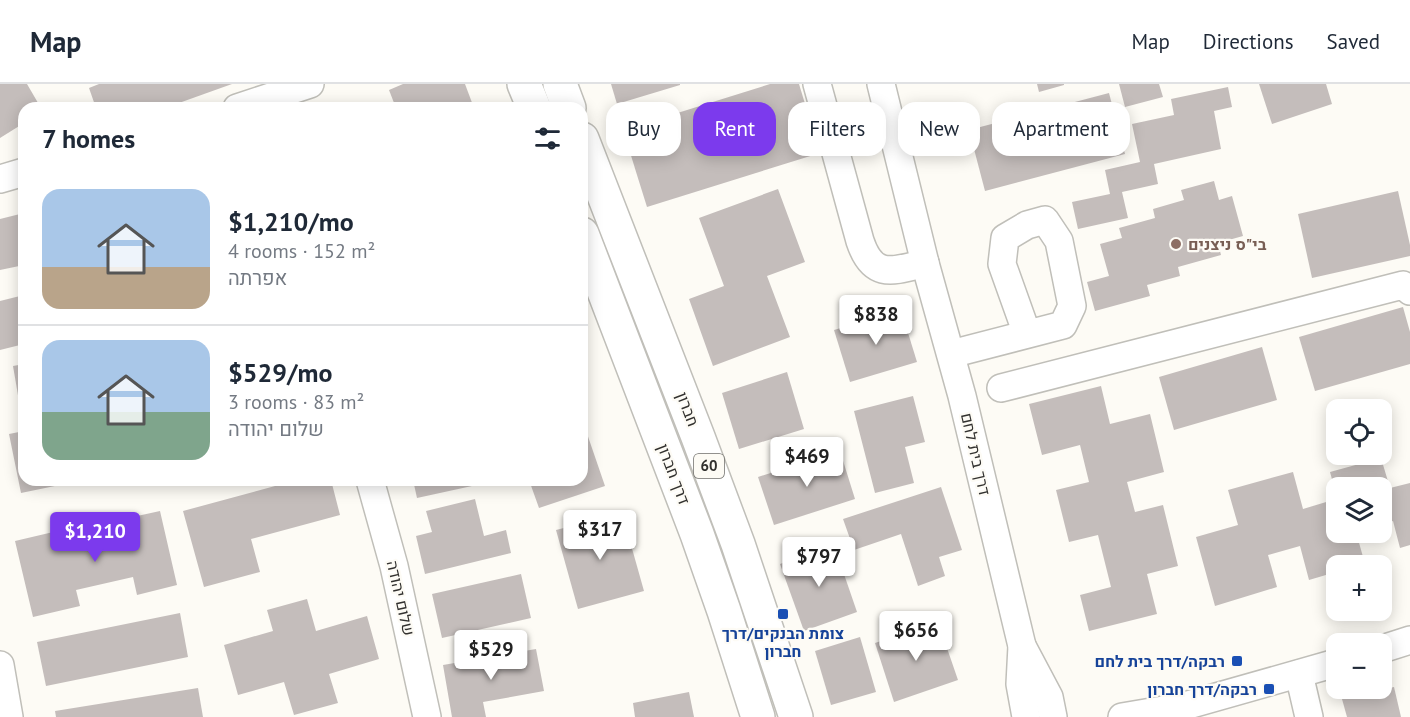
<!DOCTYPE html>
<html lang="en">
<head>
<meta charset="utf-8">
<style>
	:root { --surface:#fff; --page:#f2f2f3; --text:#1f2937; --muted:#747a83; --line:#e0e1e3; --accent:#7c3aed }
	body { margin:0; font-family:"PT Sans",Heebo,sans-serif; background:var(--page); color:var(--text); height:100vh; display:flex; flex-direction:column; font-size:22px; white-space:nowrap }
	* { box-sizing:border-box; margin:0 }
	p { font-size:20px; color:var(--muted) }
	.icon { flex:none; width:33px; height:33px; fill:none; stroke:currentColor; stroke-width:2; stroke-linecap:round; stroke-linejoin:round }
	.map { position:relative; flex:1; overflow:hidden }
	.sheet { position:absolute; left:18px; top:18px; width:570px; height:384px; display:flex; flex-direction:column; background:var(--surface); border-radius:18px; box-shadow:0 3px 15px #0003 }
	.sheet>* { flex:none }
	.guide { position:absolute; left:606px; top:18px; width:570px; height:54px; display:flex; gap:12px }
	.fabs { position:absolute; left:1326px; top:315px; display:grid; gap:12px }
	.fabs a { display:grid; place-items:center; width:66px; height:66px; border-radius:12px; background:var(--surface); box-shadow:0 3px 15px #0003; font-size:30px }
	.price { position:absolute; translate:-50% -51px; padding:0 14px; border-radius:6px; background:#fff; color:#222; font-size:20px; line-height:39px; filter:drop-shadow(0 2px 3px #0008) }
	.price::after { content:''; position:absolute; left:50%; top:36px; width:18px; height:14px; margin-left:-9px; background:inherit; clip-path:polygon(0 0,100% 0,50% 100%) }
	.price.selected { background:var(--accent); color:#fff }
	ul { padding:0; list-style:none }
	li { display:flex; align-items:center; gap:18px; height:150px; padding:0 24px }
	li+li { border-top:2px solid var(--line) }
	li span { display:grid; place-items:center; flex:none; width:168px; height:120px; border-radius:18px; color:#555 }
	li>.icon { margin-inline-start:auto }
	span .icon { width:72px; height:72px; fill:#fffc; stroke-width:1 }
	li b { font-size:26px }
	h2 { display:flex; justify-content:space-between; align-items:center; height:72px; padding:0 24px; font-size:26px }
	.tag { padding:0 21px; border-radius:18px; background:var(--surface); box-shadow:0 3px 15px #0003; font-size:21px; line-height:54px }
	.tag.selected { background:var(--accent); color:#fff }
	header { display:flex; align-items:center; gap:36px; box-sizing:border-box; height:84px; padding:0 30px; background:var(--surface); border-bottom:2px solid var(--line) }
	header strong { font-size:28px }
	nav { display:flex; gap:33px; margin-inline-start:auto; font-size:21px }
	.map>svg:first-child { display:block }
	.building { fill:#c4bdbb }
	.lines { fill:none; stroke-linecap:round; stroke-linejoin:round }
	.minor-casing { stroke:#c0bfb9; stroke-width:30 }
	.highway-casing { stroke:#c0bfb9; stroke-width:36 }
	.minor { stroke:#fff; stroke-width:27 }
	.highway { stroke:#fff; stroke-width:33 }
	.education-dot { fill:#8d6e63; stroke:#fdfbf5; stroke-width:2 }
	.transit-dot { fill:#1a4fb4; stroke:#fdfbf5; stroke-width:2 }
	.labels { text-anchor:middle; stroke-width:4.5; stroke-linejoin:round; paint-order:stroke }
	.shield { fill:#fdfbf5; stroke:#6f6e6a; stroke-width:1.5 }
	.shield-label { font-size:15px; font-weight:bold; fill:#32312f }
	.education-label { font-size:16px; font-weight:bold; fill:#785e54; stroke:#fdfbf5; text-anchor:start }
	.street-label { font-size:16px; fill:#32312f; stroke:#fdfbf5 }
	.transit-label { font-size:16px; font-weight:bold; fill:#164399; stroke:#fdfbf5; text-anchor:end }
</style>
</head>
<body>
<header>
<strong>Map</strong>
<nav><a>Map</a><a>Directions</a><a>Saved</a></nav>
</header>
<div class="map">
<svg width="1410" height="633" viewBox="0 0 1410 633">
	<rect width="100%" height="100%" fill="#fdfbf5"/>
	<g class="building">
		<path d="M0,0H27L41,24H24V39L0,54Z"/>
		<path d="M99,0H232L165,24H96L89,4Z"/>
		<path d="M403,0H465L474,24H396L389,6Z"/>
		<path d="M611,0H680V1L617,20Z"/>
		<path d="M770,0H799L820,69L647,123L623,46Z"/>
		<path d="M1037,0H1064V1L1039,8Z"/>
		<path d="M1119,0H1159L1163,13L1125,23Z"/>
		<path d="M1259,0H1326L1332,20L1272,40Z"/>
		<path d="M1228,3L1232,23L1214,27L1221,65L1154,80L1158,100L1122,108L1128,134L1078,145L1072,118L1110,110L1105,86L1140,78L1132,40L1174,31L1171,15Z"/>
		<path d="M1109,9L1125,70L985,107L969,46Z"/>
		<path d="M1214,97L1219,116L1232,112L1243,152L1218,159L1221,171L1178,183L1180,192L1147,201L1150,212L1095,227L1087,198L1109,192L1100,160L1122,154L1119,144L1155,134L1153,125L1184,116L1181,106Z"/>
		<path d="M778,105L805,178L767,192L790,253L713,282L689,215L724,202L699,134Z"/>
		<path d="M1398,107L1410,161V172L1312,194L1298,130Z"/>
		<path d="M24,129V181L0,186V135Z"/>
		<path d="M24,211V260L0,266V217Z"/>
		<path d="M1403,223L1410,248V280L1315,307L1299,253Z"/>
		<path d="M901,226L917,278L850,298L834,246Z"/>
		<path d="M1262,263L1277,316L1174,346L1159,293Z"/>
		<path d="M24,280V322L20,323L13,282Z"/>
		<path d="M787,288L804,345L739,365L722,309Z"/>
		<path d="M1101,302L1110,340L1150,330L1164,388L1127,398L1135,428L1163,421L1178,482L1147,490L1157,530L1089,547L1080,511L1111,503L1098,451L1069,458L1056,406L1089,398L1080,361L1042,371L1029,320Z"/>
		<path d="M913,312L925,358L905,363L914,399L875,409L854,327Z"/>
		<path d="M582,335L605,402L539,424L529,396H582Z"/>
		<path d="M24,347V396L79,397L21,409L9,350Z"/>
		<path d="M840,367L855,415L774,441L758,393Z"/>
		<path d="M1381,374L1390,404L1410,399V461L1400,464L1393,437L1382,441V404H1336V410L1330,388Z"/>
		<path d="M1293,388L1303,425L1336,415V448H1356L1365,480L1360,482H1336V488L1309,496L1300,462L1268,471L1277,503L1215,522L1196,453L1238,441L1228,406Z"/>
		<path d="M297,396H331L340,431L251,455L260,488L204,503L183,427Z"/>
		<path d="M413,396H471L472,402L417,414Z"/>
		<path d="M941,403L962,466L939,473L945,492L918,502L901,450L854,466L843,435Z"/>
		<path d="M475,415L484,452L506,446L511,469L425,490L416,452L432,448L426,427Z"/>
		<path d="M160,427L177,501L137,511L133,493L76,506L80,522L33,533L15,457L66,445L70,462L122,450L119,436Z"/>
		<path d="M622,429L644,507L578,525L556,446Z"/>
		<path d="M834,461L857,528L804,547L780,480Z"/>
		<path d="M521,490L531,534L442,554L432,510Z"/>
		<path d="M307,515L316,547L367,532L379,575L329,590L338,619L294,631L284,598L238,611L224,561L273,547L267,526Z"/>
		<path d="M180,529L188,573L46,602L37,558Z"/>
		<path d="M938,538L958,596L894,618L875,559Z"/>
		<path d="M860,553L876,608L831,621L815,567Z"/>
		<path d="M536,565L544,607L483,618L486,633H452L443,581Z"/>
		<path d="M1394,603L1401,633H1347L1342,615Z"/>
		<path d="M198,604L203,633H56L55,627Z"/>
		<path d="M689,608L694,633H635L633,619Z"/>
	</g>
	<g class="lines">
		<defs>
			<g id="minor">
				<path d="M817,0L860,157C873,196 893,187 925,179"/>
				<path d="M881,0L925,179L962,312L1022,562L1020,600L1026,633"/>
				<path d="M237,24L310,0"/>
				<path d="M0,95L24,88"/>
				<path d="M951,270L1063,241L1072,222L1059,157L1045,136L1027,141L1005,154L1002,180L1027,250"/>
				<path d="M1001,304L1403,201L1410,207"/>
				<path d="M370,396L394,482L427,633"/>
				<path d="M1022,562L1049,613L1053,633"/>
				<path d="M1382,565L1410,556"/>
				<path d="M0,581L9,633"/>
				<path d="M1299,590L1309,633"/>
				<path d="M1122,633L1181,623L1336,579"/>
			</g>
			<g id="highway">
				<path d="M524,0L534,24"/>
				<path d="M560,0L569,24"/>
				<path d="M582,55L698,353L738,460L796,633"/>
				<path d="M582,150L697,450L724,527L758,633"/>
			</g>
		</defs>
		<use href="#minor" class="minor-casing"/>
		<use href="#highway" class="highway-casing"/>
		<use href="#minor" class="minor"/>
		<use href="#highway" class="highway"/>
	</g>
	<circle class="education-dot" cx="1176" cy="160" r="6"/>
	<g class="transit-dot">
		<rect x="777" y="524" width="12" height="12" rx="3"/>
		<rect x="1231" y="571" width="12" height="12" rx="3"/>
		<rect x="1263" y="599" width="12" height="12" rx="3"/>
	</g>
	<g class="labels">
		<rect class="shield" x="694" y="370" width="30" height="24" rx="4.5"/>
		<g class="shield-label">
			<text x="709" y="387">60</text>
		</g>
		<g class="education-label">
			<text x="1188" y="166">בי"ס ניצנים</text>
		</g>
		<g class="street-label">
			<text transform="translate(688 325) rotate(69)" y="6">חברון</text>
			<text transform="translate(976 370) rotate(77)" y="6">דרך בית לחם</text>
			<text transform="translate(674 390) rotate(69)" y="6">דרך חברון</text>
			<text transform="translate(401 514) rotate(77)" y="6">שלום יהודה</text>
		</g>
		<g class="transit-label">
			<text x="783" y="555" text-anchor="middle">צומת הבנקים/דרך<tspan x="783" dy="18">חברון</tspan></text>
			<text x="1225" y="583">רבקה/דרך בית לחם</text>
			<text x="1257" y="611">רבקה/דרך חברון</text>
		</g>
	</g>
</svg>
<div class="fabs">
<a><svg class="icon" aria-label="locate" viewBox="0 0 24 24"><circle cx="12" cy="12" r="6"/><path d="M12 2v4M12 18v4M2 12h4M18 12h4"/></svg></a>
<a><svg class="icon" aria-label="layers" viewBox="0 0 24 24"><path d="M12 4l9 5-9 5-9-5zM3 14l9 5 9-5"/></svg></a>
<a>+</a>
<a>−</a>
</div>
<b class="price" style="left:876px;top:262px">$838</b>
<b class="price" style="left:807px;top:404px">$469</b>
<b class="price" style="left:600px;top:477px">$317</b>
<b class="price selected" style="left:95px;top:479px">$1,210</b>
<b class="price" style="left:819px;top:504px">$797</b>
<b class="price" style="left:916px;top:578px">$656</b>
<b class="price" style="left:491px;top:597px">$529</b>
<div class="guide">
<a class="tag">Buy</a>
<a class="tag selected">Rent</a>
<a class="tag">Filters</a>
<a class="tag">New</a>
<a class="tag">Apartment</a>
</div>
<section class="sheet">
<h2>7 homes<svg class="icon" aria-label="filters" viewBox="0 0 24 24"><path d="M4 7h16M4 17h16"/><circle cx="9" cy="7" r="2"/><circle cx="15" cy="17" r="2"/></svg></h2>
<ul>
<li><span style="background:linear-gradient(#a9c7e8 65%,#b9a48a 0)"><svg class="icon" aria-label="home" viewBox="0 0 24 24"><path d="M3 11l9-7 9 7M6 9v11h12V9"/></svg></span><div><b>$1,210/mo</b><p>4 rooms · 152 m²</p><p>אפרתה</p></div></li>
<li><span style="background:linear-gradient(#a9c7e8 60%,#7fa58c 0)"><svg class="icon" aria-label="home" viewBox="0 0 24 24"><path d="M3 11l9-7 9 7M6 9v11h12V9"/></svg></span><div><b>$529/mo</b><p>3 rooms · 83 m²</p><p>שלום יהודה</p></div></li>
</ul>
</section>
</div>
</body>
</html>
